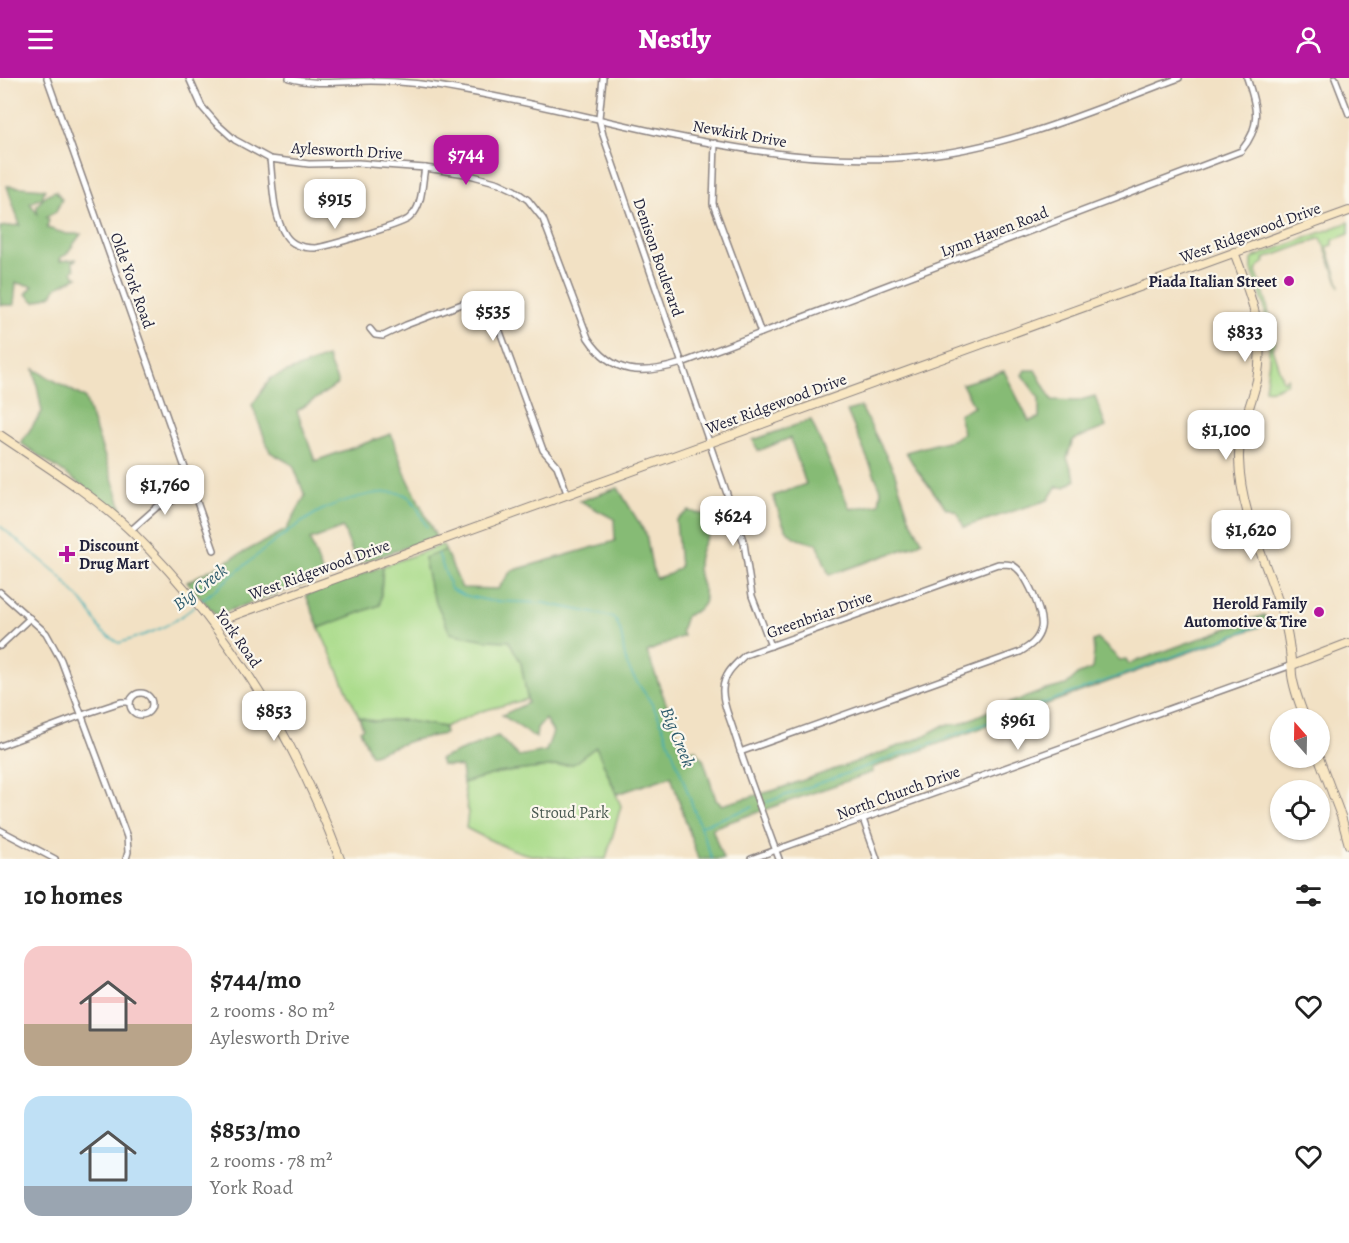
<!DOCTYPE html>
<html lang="en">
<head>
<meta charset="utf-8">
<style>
	:root { --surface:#fff; --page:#f2f2f2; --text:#222; --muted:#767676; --accent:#b5179e }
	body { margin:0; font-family:Alegreya,serif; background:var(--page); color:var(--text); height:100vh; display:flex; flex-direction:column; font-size:22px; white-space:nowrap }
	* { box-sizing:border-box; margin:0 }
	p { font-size:20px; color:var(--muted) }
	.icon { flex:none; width:33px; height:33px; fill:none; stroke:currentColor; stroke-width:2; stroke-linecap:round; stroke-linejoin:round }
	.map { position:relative; height:781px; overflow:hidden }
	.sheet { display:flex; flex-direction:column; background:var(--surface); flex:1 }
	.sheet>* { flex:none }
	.needle { width:39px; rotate:340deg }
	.buttons { position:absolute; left:1270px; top:630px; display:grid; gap:12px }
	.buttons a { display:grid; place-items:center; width:60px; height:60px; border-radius:50%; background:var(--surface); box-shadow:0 2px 4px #0004; font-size:30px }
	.price { position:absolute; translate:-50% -51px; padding:0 14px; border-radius:12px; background:#fff; color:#222; font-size:20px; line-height:39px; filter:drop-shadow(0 2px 3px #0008) }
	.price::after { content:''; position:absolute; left:50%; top:36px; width:18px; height:14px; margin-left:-9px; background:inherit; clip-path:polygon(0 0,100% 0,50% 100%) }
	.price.active { background:var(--accent); color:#fff }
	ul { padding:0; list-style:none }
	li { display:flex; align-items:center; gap:18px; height:150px; padding:0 24px }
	li span { display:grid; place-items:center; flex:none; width:168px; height:120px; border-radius:18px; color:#555 }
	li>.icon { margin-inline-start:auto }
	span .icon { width:72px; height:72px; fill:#fffc; stroke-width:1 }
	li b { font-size:26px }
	h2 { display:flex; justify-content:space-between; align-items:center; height:72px; padding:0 24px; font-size:26px }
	header { display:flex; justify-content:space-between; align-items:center; height:78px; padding:0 24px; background:var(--accent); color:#fff; font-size:27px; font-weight:800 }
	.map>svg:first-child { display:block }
	.green { fill:#a9db89; stroke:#667e62; stroke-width:1.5 }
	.forest { fill:#86bb75; stroke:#546e58; stroke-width:1.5 }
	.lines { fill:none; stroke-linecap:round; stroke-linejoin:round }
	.stream { stroke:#3daeb5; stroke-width:1.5 }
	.street-casing { stroke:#8a8280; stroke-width:8 }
	.secondary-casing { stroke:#8a8280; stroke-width:10 }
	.street { stroke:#fff; stroke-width:5 }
	.secondary { stroke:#f9e7c3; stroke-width:8 }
	.poi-dot { fill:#b5179e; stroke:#fbf7ec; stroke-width:2 }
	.labels { text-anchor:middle; stroke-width:4.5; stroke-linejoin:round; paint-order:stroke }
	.street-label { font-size:16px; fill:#22223b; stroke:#fbf7ec }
	.poi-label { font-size:16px; font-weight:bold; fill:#22223b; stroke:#fbf7ec; text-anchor:end }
	.park-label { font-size:16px; fill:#4a5a52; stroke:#fbf7ec }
	.water-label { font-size:18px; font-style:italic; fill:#2d5a6c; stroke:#fbf7ec }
</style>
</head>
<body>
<header><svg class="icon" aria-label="menu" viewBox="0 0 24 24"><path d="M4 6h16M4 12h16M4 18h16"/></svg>Nestly<svg class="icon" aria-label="person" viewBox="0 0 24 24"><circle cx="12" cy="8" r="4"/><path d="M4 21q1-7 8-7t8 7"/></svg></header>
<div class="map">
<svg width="1349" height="781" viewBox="0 0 1349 781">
	<rect width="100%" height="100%" fill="#fbf7ec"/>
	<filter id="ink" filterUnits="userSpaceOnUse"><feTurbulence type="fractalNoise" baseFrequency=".0167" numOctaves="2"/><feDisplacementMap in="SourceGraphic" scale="12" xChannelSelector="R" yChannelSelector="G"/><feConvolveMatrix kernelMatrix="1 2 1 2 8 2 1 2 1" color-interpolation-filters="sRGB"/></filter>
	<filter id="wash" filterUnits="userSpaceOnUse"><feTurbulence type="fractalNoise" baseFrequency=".008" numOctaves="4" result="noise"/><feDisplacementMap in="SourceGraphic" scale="24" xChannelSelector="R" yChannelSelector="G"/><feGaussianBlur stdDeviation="1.35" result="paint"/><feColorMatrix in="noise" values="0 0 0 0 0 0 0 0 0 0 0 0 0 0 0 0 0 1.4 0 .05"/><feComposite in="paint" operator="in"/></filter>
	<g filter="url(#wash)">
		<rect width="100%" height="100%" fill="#f2e1c4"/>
		<g class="green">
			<path d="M1349,144V156L1333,162V167L1327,169L1340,209L1321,160L1264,181L1265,184L1258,189L1256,193L1266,222L1275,265L1272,270L1283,303L1288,300L1287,305C1280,309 1272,313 1265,311L1269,282V256L1264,227L1252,192V182L1255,179Z"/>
			<path d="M443,467L445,472L424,481L486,562L509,563L521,585L528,621L482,633L444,649L403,642L373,643L359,639L319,550L380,527L383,488Z"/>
			<path d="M596,668L621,728L606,781C580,781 551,781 526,776C505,770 485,760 466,750L468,734L463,705L498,695L573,686Z"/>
		</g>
		<g class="forest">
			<path d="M7,108L45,111L42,120L30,125L37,135V127L48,116L56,113L62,121L56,134L46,139L49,141L47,150L67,156H81L66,177L61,179L60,183L77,181L72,184L75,191L72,193L74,197L78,199L57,209L52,217L35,224L26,216L33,208L16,205L14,227H0V149L20,147Z"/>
			<path d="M327,279L338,306L297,333L315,383L391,356L405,395L436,459L357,486L343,450L310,462L324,499L216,537L187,504L286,452L305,418L293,387L270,374L252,327L271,300Z"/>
			<path d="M34,291L85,320L126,442L96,417L21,365L42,334Z"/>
			<path d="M1025,292H1035L1052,322L1077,323L1095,318L1106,349L1073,362L1067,380L1076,402L1065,409H1056L1048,422L964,449L956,433L946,430L916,391L906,374L954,361L963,355L959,336L974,329L962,306L1004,293L1029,343L1039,340V320L1022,297Z"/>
			<path d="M861,329L894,393L909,439L922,463L916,467L829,497L817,465C783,462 784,447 773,418L806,406L790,360L758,373L753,362L811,342L850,431L879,426L881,412L847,333Z"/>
			<path d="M618,410L646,456L652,489L656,500L670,496L680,489L676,442L689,433L706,437L714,449C703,463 695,479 699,497C704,520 714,526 686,538L681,553L683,558L647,574L684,674L695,671L704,683L716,722L722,727L775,712L867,680L920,660L944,647L960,646L991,632L1043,613L1066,607L1077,597L1092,591L1094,575L1093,563L1098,561L1120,582L1126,581L1129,586L1264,537L1269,545L872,690L873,694L712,750L723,781H698L671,698L617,716L596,669L573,686L498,695L463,705L461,689L442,687L440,681L498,658L518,678L546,673L553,654L545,641L537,650L536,660L502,637L528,625L521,585L509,563L486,562L450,555L431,513L424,480L445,472L462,510L498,511L511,493L615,463L614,441L580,423Z"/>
			<path d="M383,488L380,527L319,550L306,517Z"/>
			<path d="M359,639L373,643L403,642L444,649L445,656L413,662L371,677L360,652L363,650Z"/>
		</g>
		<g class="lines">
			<g class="stream">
				<path d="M0,448L58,496L89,532L102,554L119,565C151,555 168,550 194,529"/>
				<path d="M438,475L451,511L463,517L490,523L544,525L613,539C625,553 621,570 627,586C634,605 651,619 658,638C678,684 694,733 712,781"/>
				<path d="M200,524C236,495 279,457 318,434C336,424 388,407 407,418C417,424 421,439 427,449"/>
				<path d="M767,724L1267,545"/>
				<path d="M700,748L753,729"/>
			</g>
		</g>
	</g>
	<g filter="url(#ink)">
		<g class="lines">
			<defs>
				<g id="street">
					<path d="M47,0L214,472"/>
					<path d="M189,0L202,29L216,45L235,62L270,81L309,86L358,85L425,90L466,96L499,105L514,112L528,122L543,141L588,260C613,298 643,297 682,285L1241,73C1262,48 1257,29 1247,0"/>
					<path d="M289,0C315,8 344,3 371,3C402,3 435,7 466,13C617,40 767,94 921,78C1011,69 1096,31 1179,0"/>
					<path d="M603,0L599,40L603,57L744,465L752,518L771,568"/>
					<path d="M1335,0L1349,36"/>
					<path d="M715,65L713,126L761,255"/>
					<path d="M270,81C273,105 272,137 286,158C292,167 304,170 315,170C326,169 399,147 408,141C410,140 412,137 414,135C423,123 422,104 425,90"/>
					<path d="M370,251L375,257L383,258L406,247L478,220L489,223L543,372L557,388L567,415"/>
					<path d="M130,453L157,429L193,414"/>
					<path d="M0,514L46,555L61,582L127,759L128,774L126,781"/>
					<path d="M0,568L30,540"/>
					<circle cx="141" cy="626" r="11"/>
					<path d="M0,668L88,635L121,624H130"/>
					<path d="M740,674L1020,574C1030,568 1038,563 1041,550C1044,536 1026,493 1012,487C1009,486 1003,486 998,486L745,577C735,587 724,595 723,611C722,624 729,638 733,651C747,695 763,738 779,781"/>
					<path d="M863,741L877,781"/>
					<path d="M0,752L55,781"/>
					<path d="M751,781L1292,587"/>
				</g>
				<g id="secondary">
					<path d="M1234,174C1251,218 1266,254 1257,302C1251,329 1238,353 1239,381C1240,436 1268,487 1283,538C1289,557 1291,578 1292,597C1294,612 1300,627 1305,640"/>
					<path d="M0,357C44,387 94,417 132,454C226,547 294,657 340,781"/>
					<path d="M213,545L1349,133"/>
					<path d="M1292,587L1349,565"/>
					<path d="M1319,680L1341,738L1349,767"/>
				</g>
			</defs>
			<use href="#street" class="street-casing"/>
			<use href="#secondary" class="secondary-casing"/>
			<use href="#street" class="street"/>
			<use href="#secondary" class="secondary"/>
		</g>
	</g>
	<g class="poi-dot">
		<circle cx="1289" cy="203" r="6"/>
		<path d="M64 467h6v6h6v6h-6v6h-6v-6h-6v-6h6z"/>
		<circle cx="1319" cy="534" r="6"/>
	</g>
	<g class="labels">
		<g class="street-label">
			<text transform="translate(740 55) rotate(10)" y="6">Newkirk Drive</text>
			<text transform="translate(347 72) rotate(3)" y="6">Aylesworth Drive</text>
			<text transform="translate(994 153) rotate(-21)" y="6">Lynn Haven Road</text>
			<text transform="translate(1250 154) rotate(-20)" y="6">West Ridgewood Drive</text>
			<text transform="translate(659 179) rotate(71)" y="6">Denison Boulevard</text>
			<text transform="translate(133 202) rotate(70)" y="6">Olde York Road</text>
			<text transform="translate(776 325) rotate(-20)" y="6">West Ridgewood Drive</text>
			<text transform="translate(319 491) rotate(-20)" y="6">West Ridgewood Drive</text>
			<text transform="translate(819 536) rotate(-20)" y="6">Greenbriar Drive</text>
			<text transform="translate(239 560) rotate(55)" y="6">York Road</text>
			<text transform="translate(898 714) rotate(-20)" y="6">North Church Drive</text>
		</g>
		<g class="poi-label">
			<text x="1277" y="209">Piada Italian Street</text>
			<text x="79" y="473" text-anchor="start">Discount<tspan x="79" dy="18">Drug Mart</tspan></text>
			<text x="1307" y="531">Herold Family<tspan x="1307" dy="18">Automotive &amp; Tire</tspan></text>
		</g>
		<g class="park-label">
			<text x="570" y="740">Stroud Park</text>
		</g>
		<g class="water-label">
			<text transform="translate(200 509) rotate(-38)" y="6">Big Creek</text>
			<text transform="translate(678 659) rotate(68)" y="6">Big Creek</text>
		</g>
	</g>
</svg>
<div class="buttons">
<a><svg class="needle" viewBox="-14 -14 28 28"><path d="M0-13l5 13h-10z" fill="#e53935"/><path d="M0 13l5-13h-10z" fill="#767676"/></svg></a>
<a><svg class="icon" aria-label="locate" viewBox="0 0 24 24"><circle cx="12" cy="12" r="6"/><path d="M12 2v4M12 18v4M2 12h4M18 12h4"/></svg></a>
</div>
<b class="price active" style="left:466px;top:108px">$744</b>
<b class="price" style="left:335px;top:152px">$915</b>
<b class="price" style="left:493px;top:264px">$535</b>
<b class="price" style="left:1245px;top:285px">$833</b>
<b class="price" style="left:1226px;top:383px">$1,100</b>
<b class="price" style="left:165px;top:438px">$1,760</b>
<b class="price" style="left:733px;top:469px">$624</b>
<b class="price" style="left:1251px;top:483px">$1,620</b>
<b class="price" style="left:274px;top:664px">$853</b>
<b class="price" style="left:1018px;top:673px">$961</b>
</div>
<section class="sheet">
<h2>10 homes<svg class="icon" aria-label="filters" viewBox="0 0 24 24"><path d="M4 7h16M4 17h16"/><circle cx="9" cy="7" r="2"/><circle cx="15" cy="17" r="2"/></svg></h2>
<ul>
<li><span style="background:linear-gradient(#f6c9c9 65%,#b9a48a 0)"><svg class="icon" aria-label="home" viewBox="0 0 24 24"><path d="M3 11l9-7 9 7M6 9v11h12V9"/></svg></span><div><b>$744/mo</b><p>2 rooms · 80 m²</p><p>Aylesworth Drive</p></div><svg class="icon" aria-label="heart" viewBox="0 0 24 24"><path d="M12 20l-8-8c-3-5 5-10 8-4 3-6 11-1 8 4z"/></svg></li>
<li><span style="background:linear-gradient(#bfe0f5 75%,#9aa5b1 0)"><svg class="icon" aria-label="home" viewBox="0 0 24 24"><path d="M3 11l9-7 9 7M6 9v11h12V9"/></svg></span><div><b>$853/mo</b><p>2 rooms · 78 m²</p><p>York Road</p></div><svg class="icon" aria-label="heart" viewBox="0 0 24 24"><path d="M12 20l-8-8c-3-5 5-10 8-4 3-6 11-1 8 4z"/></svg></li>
</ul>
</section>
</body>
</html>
